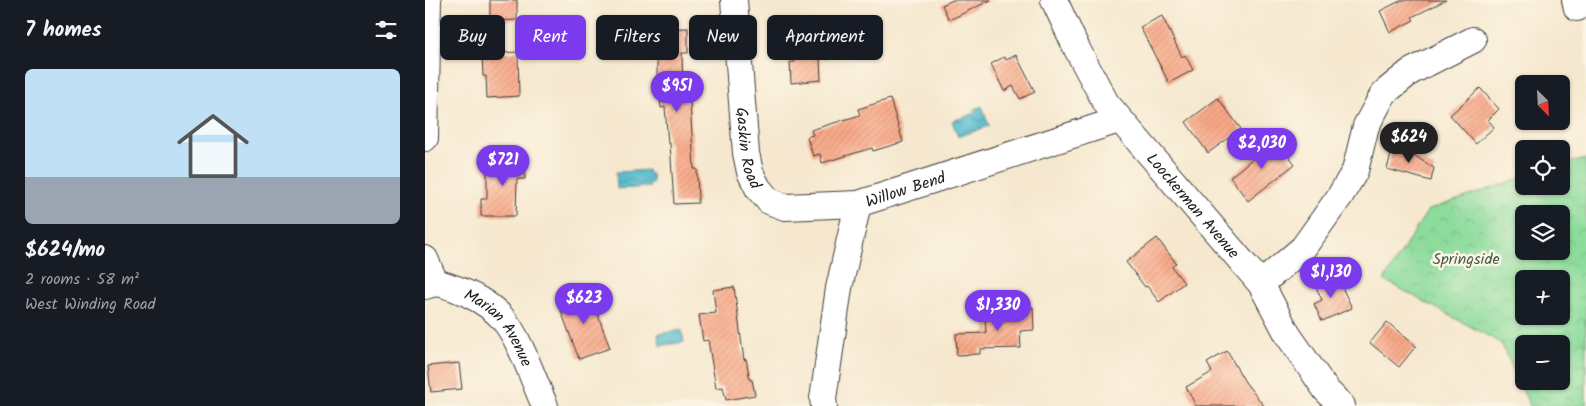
<!DOCTYPE html>
<html lang="en">
<head>
<meta charset="utf-8">
<style>
	:root { --surface:#171b24; --page:#20242c; --text:#f1f3f6; --muted:#9ea1a6; --line:#363941; --accent:#7c3aed }
	body { margin:0; font-family:Kalam,sans-serif; background:var(--page); color:var(--text); height:100vh; display:flex; flex-direction:column; font-size:19px; white-space:nowrap }
	* { box-sizing:border-box; margin:0 }
	p { font-size:16px; color:var(--muted) }
	.icon { flex:none; width:28px; height:28px; fill:none; stroke:currentColor; stroke-width:2; stroke-linecap:round; stroke-linejoin:round }
	.map { position:relative; flex:1; overflow:hidden }
	.sheet { display:flex; flex-direction:column; background:var(--surface); width:425px }
	.sheet>* { flex:none }
	.hud { position:absolute; left:15px; top:15px; width:475px; height:45px; display:flex; gap:10px }
	.needle { width:32px; rotate:156deg }
	.tools { position:absolute; left:1090px; top:75px; display:grid; gap:10px }
	.tools a { display:grid; place-items:center; width:55px; height:55px; border-radius:8px; background:var(--surface); box-shadow:0 1px 4px #0004; font-size:25px }
	.price { position:absolute; translate:-50% -42px; padding:0 11px; border-radius:18px; background:var(--accent); color:#fff; font-size:16px; line-height:32px; filter:drop-shadow(0 1px 2px #0008) }
	.price::after { content:''; position:absolute; left:50%; top:30px; width:15px; height:11px; margin-left:-8px; background:inherit; clip-path:polygon(0 0,100% 0,50% 100%) }
	.price.on { background:#222; color:#fff }
	ul { padding:0; list-style:none }
	li { display:grid; align-content:center; gap:10px; height:265px; padding:0 25px }
	li+li { border-top:1px solid var(--line) }
	li span { display:grid; place-items:center; height:155px; border-radius:8px; color:#555 }
	li>.icon { margin-inline-start:auto }
	span .icon { width:90px; height:90px; fill:#fffc; stroke-width:1 }
	li b { font-size:21px }
	h2 { display:flex; justify-content:space-between; align-items:center; height:60px; padding:0 25px; font-size:21px }
	.tag { padding:0 18px; border-radius:8px; background:var(--surface); box-shadow:0 1px 4px #0004; font-size:18px; line-height:45px }
	.tag.on { background:var(--accent); color:#fff }
	main { display:flex; flex:1; min-height:0 }
	.map>svg:first-child { display:block }
	.park { fill:url(#park-crowns); stroke:#547c5c; fill-rule:evenodd }
	.water { fill:url(#water-waves); stroke:#346a73 }
	.building { fill:url(#building-hatch) }
	.lines { fill:none; stroke-linecap:round; stroke-linejoin:round }
	.minor-casing { stroke:#3d3b37; stroke-width:28 }
	.minor { stroke:#fff; stroke-width:26 }
	.labels { text-anchor:middle; stroke-width:5; stroke-linejoin:round; paint-order:stroke }
	.street-label { font-size:16px; fill:#1c1c1c; stroke:#fcf5e5 }
	.park-label { font-size:16px; fill:#435f49; stroke:#fcf5e5 }
</style>
</head>
<body>
<main>
<section class="sheet">
<h2>7 homes<svg class="icon" aria-label="filters" viewBox="0 0 24 24"><path d="M4 7h16M4 17h16"/><circle cx="9" cy="7" r="2"/><circle cx="15" cy="17" r="2"/></svg></h2>
<ul>
<li><span style="background:linear-gradient(#bfe0f5 70%,#9aa5b1 0)"><svg class="icon" aria-label="home" viewBox="0 0 24 24"><path d="M3 11l9-7 9 7M6 9v11h12V9"/></svg></span><div><b>$624/mo</b><p>2 rooms · 58 m²</p><p>West Winding Road</p></div></li>
</ul>
</section>
<div class="map">
<svg width="1161" height="406" viewBox="0 0 1161 406">
	<defs>
		<pattern id="park-crowns" width="20" height="18" patternUnits="userSpaceOnUse" patternTransform="scale(1.25)"><rect width="20" height="18" fill="#8cdc9c"/><path d="M2 6a3 3 0 1 1 6 0M12 15a3 3 0 1 1 6 0" fill="none" stroke="#78bc86"/></pattern>
		<pattern id="water-waves" width="16" height="10" patternUnits="userSpaceOnUse" patternTransform="scale(1.25)"><rect width="16" height="10" fill="#4db8ca"/><path d="M0 5q4-4 8 0t8 0" fill="none" stroke="#3f95a3"/></pattern>
		<pattern id="building-hatch" width="6" height="6" patternUnits="userSpaceOnUse" patternTransform="scale(1.25)"><rect width="6" height="6" fill="#f9a887"/><path d="M-1 1l2-2M0 6l6-6M5 7l2-2" fill="none" stroke="#d59074"/></pattern>
	</defs>
	<rect width="100%" height="100%" fill="#fcf5e5"/>
	<filter id="ink" filterUnits="userSpaceOnUse"><feTurbulence type="fractalNoise" baseFrequency=".02" numOctaves="2"/><feDisplacementMap in="SourceGraphic" scale="10" xChannelSelector="R" yChannelSelector="G"/><feConvolveMatrix kernelMatrix="1 2 1 2 8 2 1 2 1" color-interpolation-filters="sRGB"/></filter>
	<filter id="wash" filterUnits="userSpaceOnUse"><feTurbulence type="fractalNoise" baseFrequency=".0096" numOctaves="4" result="noise"/><feDisplacementMap in="SourceGraphic" scale="20" xChannelSelector="R" yChannelSelector="G"/><feGaussianBlur stdDeviation="1.12" result="paint"/><feColorMatrix in="noise" values="0 0 0 0 0 0 0 0 0 0 0 0 0 0 0 0 0 1.4 0 .05"/><feComposite in="paint" operator="in"/></filter>
	<g filter="url(#wash)">
		<rect width="100%" height="100%" fill="#f6e8cf"/>
		<path class="park" d="M1161,159V406H1105L1076,343L959,280L1003,210L1099,177V186H1136V164ZM1099,214H1136V251H1099ZM1099,279H1136V316H1099ZM1099,344H1136V381H1099Z"/>
		<g class="water">
			<path d="M557,106L564,126L533,137L527,121L550,113L549,109Z"/>
			<path d="M223,170L224,174H227L228,183H224L225,187L192,189L191,172Z"/>
			<path d="M257,330L259,342L235,346L233,334Z"/>
		</g>
		<g id="blocks">
			<g class="building">
				<path d="M65,0H92V20L65,21Z"/>
				<path d="M528,0H566L524,20L517,5Z"/>
				<path d="M977,0H1021L987,17L989,20L965,32L955,11Z"/>
				<path d="M737,16L757,57L760,55L768,70L744,83L715,27Z"/>
				<path d="M263,28V53H257L258,93H260V102H265L269,169H272L273,203L249,204L245,143H243L240,107L236,108L232,73V29Z"/>
				<path d="M400,33L402,58H395L396,80L366,83L365,62H370L367,35Z"/>
				<path d="M93,52L94,96L62,98L61,76H58L57,54Z"/>
				<path d="M591,55L610,92L595,99L588,86L579,91L566,64L579,57L581,60Z"/>
				<path d="M1055,88L1074,109L1063,120L1069,127L1051,144L1025,115Z"/>
				<path d="M793,98L816,129L783,153L761,122Z"/>
				<path d="M465,99L478,142L448,151L447,148L397,163L395,154L388,156L382,137L388,135L386,130L435,115L433,109Z"/>
				<path d="M851,140L870,164L823,201L805,177Z"/>
				<path d="M969,143L1009,168L1006,181L962,169Z"/>
				<path d="M74,158H100V179H92L91,216H56V199H62V164H74Z"/>
				<path d="M732,238L751,263L747,267L759,283L734,302L722,286L720,287L701,262Z"/>
				<path d="M911,275L927,308L897,321L889,304L897,300L890,285Z"/>
				<path d="M309,287L319,360L321,359L325,380H327L330,395L301,400L298,387L291,388L283,340L278,341L274,315L291,313L288,290Z"/>
				<path d="M164,291L185,348L154,359L133,303Z"/>
				<path d="M608,307L609,330L595,331L596,348L555,349V354L532,355L531,334L561,333L560,314H576L575,309Z"/>
				<path d="M962,322L991,346L974,367L945,343Z"/>
				<path d="M802,351L820,382L839,406H771L761,387L787,372L782,363Z"/>
				<path d="M34,363L37,389L6,392L3,366Z"/>
			</g>
		</g>
	</g>
	<g filter="url(#ink)">
		<use href="#blocks" fill-opacity="0" stroke="#3d3b37" stroke-width="1"/>
		<g class="lines">
			<defs>
				<g id="minor">
					<path id="s1" d="M309,0L321,153L325,172L333,188L344,201L360,207L433,204"/>
					<path id="s2" d="M629,0L652,49L681,103L836,284L863,335L901,390L917,406"/>
					<path d="M1150,0L1152,8"/>
					<path d="M0,138L3,0"/>
					<path d="M0,259L10,282"/>
					<path d="M836,284L878,248L915,196L930,171L941,126L959,93L985,72L1048,40"/>
					<path id="s3" d="M0,286C13,281 17,284 29,288C46,294 66,305 78,319C95,338 109,382 120,406"/>
					<path id="s4" d="M399,406L398,399L414,288L433,204L694,120"/>
				</g>
			</defs>
			<use href="#minor" class="minor-casing"/>
			<use href="#minor" class="minor"/>
		</g>
	</g>
	<g class="labels">
		<g class="street-label">
			<text dy="6" stroke="none"><textPath href="#s1" startOffset="149">Gaskin Road</textPath></text>
			<text dy="6" stroke="none"><textPath href="#s4" startOffset="255">Willow Bend</textPath></text>
			<text dy="6" stroke="none"><textPath href="#s2" startOffset="250">Loockerman Avenue</textPath></text>
			<text dy="6" stroke="none"><textPath href="#s3" startOffset="92">Marian Avenue</textPath></text>
		</g>
		<g class="park-label">
			<text x="1041" y="264">Springside</text>
		</g>
	</g>
</svg>
<div class="tools">
<a><svg class="needle" viewBox="-14 -14 28 28"><path d="M0-13l5 13h-10z" fill="#e53935"/><path d="M0 13l5-13h-10z" fill="#9ea1a6"/></svg></a>
<a><svg class="icon" aria-label="locate" viewBox="0 0 24 24"><circle cx="12" cy="12" r="6"/><path d="M12 2v4M12 18v4M2 12h4M18 12h4"/></svg></a>
<a><svg class="icon" aria-label="layers" viewBox="0 0 24 24"><path d="M12 4l9 5-9 5-9-5zM3 14l9 5 9-5"/></svg></a>
<a>+</a>
<a>−</a>
</div>
<b class="price" style="left:252px;top:113px">$951</b>
<b class="price on" style="left:984px;top:164px">$624</b>
<b class="price" style="left:837px;top:170px">$2,030</b>
<b class="price" style="left:78px;top:187px">$721</b>
<b class="price" style="left:906px;top:299px">$1,130</b>
<b class="price" style="left:159px;top:325px">$623</b>
<b class="price" style="left:573px;top:332px">$1,330</b>
<div class="hud">
<a class="tag">Buy</a>
<a class="tag on">Rent</a>
<a class="tag">Filters</a>
<a class="tag">New</a>
<a class="tag">Apartment</a>
</div>
</div>
</main>
</body>
</html>
